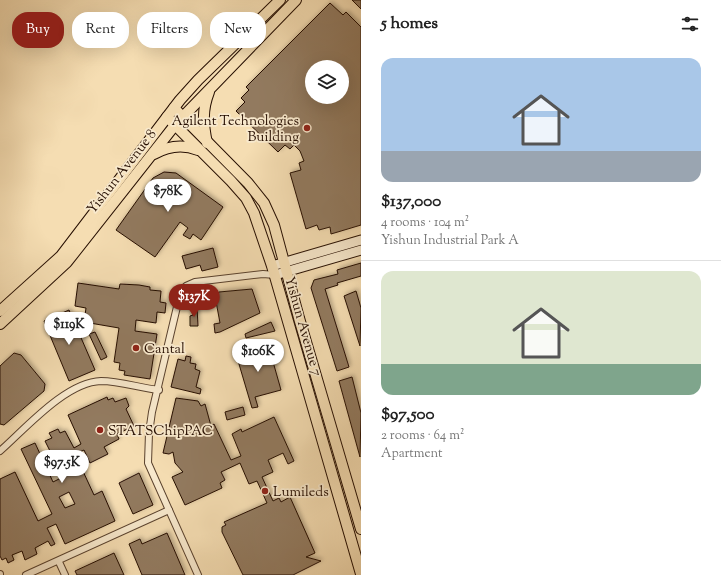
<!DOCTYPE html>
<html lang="en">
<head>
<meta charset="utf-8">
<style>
	:root { --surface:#fff; --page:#f2f2f2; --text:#222; --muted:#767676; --line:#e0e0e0; --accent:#8f2418 }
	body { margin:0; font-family:"Sorts Mill Goudy",serif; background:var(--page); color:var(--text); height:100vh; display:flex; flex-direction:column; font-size:15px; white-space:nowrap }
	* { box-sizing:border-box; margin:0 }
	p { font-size:13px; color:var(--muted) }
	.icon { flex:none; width:22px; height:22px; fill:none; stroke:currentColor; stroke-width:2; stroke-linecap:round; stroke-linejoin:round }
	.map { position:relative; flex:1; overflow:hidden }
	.panel { display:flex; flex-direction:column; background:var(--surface); width:360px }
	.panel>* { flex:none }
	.banner { position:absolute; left:12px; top:12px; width:289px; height:36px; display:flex; gap:8px }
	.fabs { position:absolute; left:305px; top:60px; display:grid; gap:8px }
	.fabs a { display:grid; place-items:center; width:44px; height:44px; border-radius:50%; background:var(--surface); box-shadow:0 4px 16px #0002; font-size:20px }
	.price { position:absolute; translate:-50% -34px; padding:0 9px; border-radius:14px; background:#fff; color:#222; font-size:13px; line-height:26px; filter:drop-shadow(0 1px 2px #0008) }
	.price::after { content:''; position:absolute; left:50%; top:24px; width:12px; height:9px; margin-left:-6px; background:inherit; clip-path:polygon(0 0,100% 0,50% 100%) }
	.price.active { background:var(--accent); color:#fff }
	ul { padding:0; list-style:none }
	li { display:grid; align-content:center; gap:8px; height:212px; padding:0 20px }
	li+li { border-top:1px solid var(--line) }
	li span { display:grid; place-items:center; height:124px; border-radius:12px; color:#555 }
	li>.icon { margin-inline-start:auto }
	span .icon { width:72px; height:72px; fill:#fffc; stroke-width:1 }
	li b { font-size:17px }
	h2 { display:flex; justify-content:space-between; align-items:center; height:48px; padding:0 20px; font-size:17px }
	.pill { padding:0 14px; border-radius:16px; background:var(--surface); box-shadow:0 4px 16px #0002; font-size:14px; line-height:36px }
	.pill.active { background:var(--accent); color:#fff }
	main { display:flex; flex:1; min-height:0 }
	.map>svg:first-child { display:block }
	.building { fill:#927a5e; stroke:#270f02; fill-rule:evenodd; filter:url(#shadow) }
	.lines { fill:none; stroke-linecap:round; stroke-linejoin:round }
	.street-casing { stroke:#5a422e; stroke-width:8 }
	.secondary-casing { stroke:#270f02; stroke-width:11 }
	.primary-casing { stroke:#270f02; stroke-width:12 }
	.street { stroke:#f8e9cd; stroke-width:6 }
	.secondary { stroke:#f8e9cd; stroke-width:9 }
	.primary { stroke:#f5ddb2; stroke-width:10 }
	.poi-dot { fill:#8f2418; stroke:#f8e9cd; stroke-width:1.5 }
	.labels { text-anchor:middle; stroke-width:3.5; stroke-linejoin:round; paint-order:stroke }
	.poi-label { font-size:14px; fill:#270f02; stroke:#f8e9cd; text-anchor:start }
	.street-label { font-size:14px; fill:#270f02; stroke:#f8e9cd }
</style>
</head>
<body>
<main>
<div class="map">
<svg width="361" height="575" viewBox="0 0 361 575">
	<defs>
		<filter id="shadow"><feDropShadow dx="2" dy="-2" stdDeviation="2" flood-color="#0004"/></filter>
	</defs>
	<rect width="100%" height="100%" fill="#f5ddb2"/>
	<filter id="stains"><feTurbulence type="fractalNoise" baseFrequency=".005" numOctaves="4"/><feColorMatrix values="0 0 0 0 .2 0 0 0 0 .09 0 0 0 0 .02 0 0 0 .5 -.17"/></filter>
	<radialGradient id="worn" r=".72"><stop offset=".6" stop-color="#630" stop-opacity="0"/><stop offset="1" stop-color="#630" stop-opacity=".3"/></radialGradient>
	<g class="building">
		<path d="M352,0H361V9Z"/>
		<path d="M330,3L343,15L346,12L361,27V225L331,234L330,227L319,230L317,225L306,229L290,173L301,170L299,163L304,161L300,151L294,145L290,149L285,145L278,152L236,111L245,102L241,98L249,90L246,87ZM312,67H342V97H312Z"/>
		<path d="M164,172L176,173L223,207L201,240L193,234L190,239L183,235L188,228L180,222L155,257L116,230L153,178Z"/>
		<path d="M213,248L218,267L202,271L200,265L186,269L182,256Z"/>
		<path d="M361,263V276L337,283L338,285L325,289L349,367L337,371L311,288L314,280L338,274L337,270Z"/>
		<path d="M78,283L119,289L120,284L139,285L150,287V290L161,291L160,302L166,303L165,313L157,312L156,323L136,320L135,331L157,334L150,379L124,375L125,371L119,370L120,363L114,362L119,328L84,322L86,308L75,306Z"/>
		<path d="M252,289L260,313L220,332L215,333L214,324L220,323L215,296L219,292Z"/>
		<path d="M356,291L361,308L360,346L344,296Z"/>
		<path d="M193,307H197L198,326H190V316L193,315Z"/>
		<path d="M69,310L95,370L69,381L44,321Z"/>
		<path d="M271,322L275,331L246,338L245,334Z"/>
		<path d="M95,332L107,357L101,360L89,334Z"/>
		<path d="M268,344L281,390L255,397L258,407L252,408L236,354Z"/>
		<path d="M14,353L21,355L45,384L44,391L4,425L0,424V366Z"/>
		<path d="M186,356L191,357L190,363L196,364L195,369L200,371L196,387L201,389L200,394L171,387L178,359L185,361Z"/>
		<path d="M352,377L361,413L360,457L339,381Z"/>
		<path d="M107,397L108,400L113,398L115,402L126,398L129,406L126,409L134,426L117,434L119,439L104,447L108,454L90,463L84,450L75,454L94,495L102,491L115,521L65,544L56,524L47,528L55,544L51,546L48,541L35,548L37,554L25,560L22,551L12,555L14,560L8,563L6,558L2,560L0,556V479L15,472L38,521L52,514L21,449L35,443L53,482L63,477L45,441L52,438L49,433L58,429L60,433L65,431L74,448L81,444L68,415ZM69,492L75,504L65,508L59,497Z"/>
		<path d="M176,398L198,401L201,406L205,404L211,426L214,424L231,460L241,456L232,434L241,429L242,432L274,417L294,461L288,464L283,453L268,460L273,472L262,477L273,501L279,498L281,502L290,497L315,553L306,557L321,561L293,575H243L222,532V527L226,525L224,522L267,503L257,481L249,484L240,463L221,472L225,480L220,483L222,488L185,505L172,477L183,472L175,463L173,452L169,454L163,453Z"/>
		<path d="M243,407L245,415L227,420L225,412Z"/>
		<path d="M139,473L153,505L133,514L119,483Z"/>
		<path d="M167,533L185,575H142L129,544L140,539L142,544Z"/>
		<path d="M114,553L124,575H77L75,571Z"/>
	</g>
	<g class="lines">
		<defs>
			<g id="street">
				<path d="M0,451C26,428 66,382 101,381C120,381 140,388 159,390"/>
				<path d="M59,562L65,575"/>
				<path d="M0,574V575"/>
				<path d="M26,575L169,510"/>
				<path d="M198,575L148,463L149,433L152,412L181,290L186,286L195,282L263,274L275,275"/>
			</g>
			<g id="secondary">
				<path d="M272,266L361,240"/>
				<path d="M275,275L361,250"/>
			</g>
			<g id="primary">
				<path d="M174,108L248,183L264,203L274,225L299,318L361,529"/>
				<path d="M167,117L231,181L246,198L254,213L272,266L361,574"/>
				<path d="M207,143C203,124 202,110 209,92"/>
				<path d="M154,154C168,146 183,144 198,150"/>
				<path d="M0,311L61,256L180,100L198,80L280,0"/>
				<path d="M0,324L67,262L175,125L296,0"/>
			</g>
		</defs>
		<use href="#street" class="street-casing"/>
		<use href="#secondary" class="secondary-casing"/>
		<use href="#primary" class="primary-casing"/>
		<use href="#street" class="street"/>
		<use href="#secondary" class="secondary"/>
		<use href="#primary" class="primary"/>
	</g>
	<g class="poi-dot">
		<circle cx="307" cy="128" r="4"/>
		<circle cx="136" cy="348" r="4"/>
		<circle cx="100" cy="430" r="4"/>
		<circle cx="265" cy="491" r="4"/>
	</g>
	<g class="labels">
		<g class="poi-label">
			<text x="299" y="125" text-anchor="end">Agilent Technologies<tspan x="299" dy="16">Building</tspan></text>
			<text x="144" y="353">Cantal</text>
			<text x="108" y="435">STATSChipPAC</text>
			<text x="273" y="496">Lumileds</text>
		</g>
		<g class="street-label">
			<text transform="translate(121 171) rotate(-52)" y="5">Yishun Avenue 8</text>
			<text transform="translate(304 326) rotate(74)" y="5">Yishun Avenue 7</text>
		</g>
	</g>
	<rect width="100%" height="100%" filter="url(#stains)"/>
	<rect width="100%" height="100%" fill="url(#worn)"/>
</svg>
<div class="fabs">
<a><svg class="icon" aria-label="layers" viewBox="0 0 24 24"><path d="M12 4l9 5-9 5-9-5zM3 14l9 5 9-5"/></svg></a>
</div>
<b class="price" style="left:168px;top:213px">$78K</b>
<b class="price active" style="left:194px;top:318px">$137K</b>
<b class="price" style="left:69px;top:346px">$119K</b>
<b class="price" style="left:258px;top:373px">$106K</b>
<b class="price" style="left:62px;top:484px">$97.5K</b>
<div class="banner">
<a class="pill active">Buy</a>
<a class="pill">Rent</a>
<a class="pill">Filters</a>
<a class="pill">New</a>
</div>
</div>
<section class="panel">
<h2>5 homes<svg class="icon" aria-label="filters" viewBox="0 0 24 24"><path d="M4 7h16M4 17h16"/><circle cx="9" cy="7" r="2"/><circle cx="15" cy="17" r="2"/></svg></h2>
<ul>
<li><span style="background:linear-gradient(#a9c7e8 75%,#9aa5b1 0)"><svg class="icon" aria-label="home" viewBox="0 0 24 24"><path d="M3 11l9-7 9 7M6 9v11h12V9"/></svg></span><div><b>$137,000</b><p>4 rooms · 104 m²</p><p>Yishun Industrial Park A</p></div></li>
<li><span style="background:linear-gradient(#dfe7d0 75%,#7fa58c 0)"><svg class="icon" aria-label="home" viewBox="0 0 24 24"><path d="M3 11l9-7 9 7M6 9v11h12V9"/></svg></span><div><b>$97,500</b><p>2 rooms · 64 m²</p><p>Apartment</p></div></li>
</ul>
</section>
</main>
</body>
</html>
